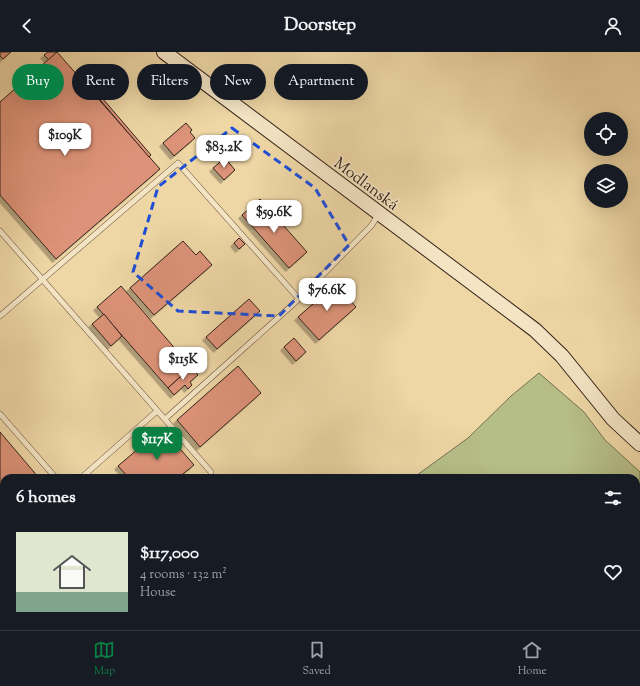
<!DOCTYPE html>
<html lang="en">
<head>
<meta charset="utf-8">
<style>
	:root { --surface:#171b24; --page:#20242c; --text:#f1f3f6; --muted:#9ea1a6; --line:#363941; --accent:#0b8043 }
	body { margin:0; font-family:"Sorts Mill Goudy",serif; background:var(--page); color:var(--text); height:100vh; display:flex; flex-direction:column; font-size:15px; white-space:nowrap }
	* { box-sizing:border-box; margin:0 }
	p { font-size:13px; color:var(--muted) }
	.icon { flex:none; width:22px; height:22px; fill:none; stroke:currentColor; stroke-width:2; stroke-linecap:round; stroke-linejoin:round }
	.map { position:relative; flex:1; overflow:hidden }
	.drawer { position:absolute; left:0px; top:422px; width:640px; height:156px; display:flex; flex-direction:column; background:var(--surface); border-radius:12px 12px 0 0; box-shadow:0 4px 16px #0002 }
	.drawer>* { flex:none }
	.hud { position:absolute; left:12px; top:12px; width:400px; height:36px; display:flex; gap:8px }
	.controls { position:absolute; left:584px; top:60px; display:grid; gap:8px }
	.controls a { display:grid; place-items:center; width:44px; height:44px; border-radius:50%; background:var(--surface); box-shadow:0 4px 16px #0002; font-size:20px }
	.price { position:absolute; translate:-50% -34px; padding:0 9px; border-radius:8px; background:#fff; color:#222; font-size:13px; line-height:26px; filter:drop-shadow(0 1px 2px #0008) }
	.price::after { content:''; position:absolute; left:50%; top:24px; width:12px; height:9px; margin-left:-6px; background:inherit; clip-path:polygon(0 0,100% 0,50% 100%) }
	.price.on { background:var(--accent); color:#fff }
	ul { padding:0; list-style:none }
	li { display:flex; align-items:center; gap:12px; height:100px; padding:0 16px }
	li span { display:grid; place-items:center; flex:none; width:112px; height:80px; border-radius:0px; color:#555 }
	li>.icon { margin-inline-start:auto }
	span .icon { width:48px; height:48px; fill:#fffc; stroke-width:1 }
	li b { font-size:17px }
	h2 { display:flex; justify-content:space-between; align-items:center; height:48px; padding:0 16px; font-size:17px }
	.pill { padding:0 14px; border-radius:18px; background:var(--surface); box-shadow:0 4px 16px #0002; font-size:14px; line-height:36px }
	.pill.on { background:var(--accent); color:#fff }
	header { display:flex; justify-content:space-between; align-items:center; height:52px; padding:0 16px; background:var(--surface); font-size:18px; font-weight:700 }
	.tabs { display:flex; justify-content:space-around; align-items:center; height:56px; border-top:1px solid var(--line); background:var(--surface); font-size:11px; color:var(--muted) }
	.tabs a { display:grid; justify-items:center; gap:2px }
	.tabs .on { color:var(--accent) }
	.map>svg:first-child { display:block }
	.green { fill:#b6be88; stroke:#747051 }
	.building { fill:#dd9379; stroke:#33231a; filter:url(#shadow) }
	.lines { fill:none; stroke-linecap:round; stroke-linejoin:round }
	.lane-casing { stroke:#62503d; stroke-width:6 }
	.secondary-casing { stroke:#33231a; stroke-width:16 }
	.lane { stroke:#f4e4c4; stroke-width:5 }
	.secondary { stroke:#f4e4c4; stroke-width:14 }
	.marked { fill:none; stroke:#1d4ed8; stroke-width:3; stroke-dasharray:8 5; stroke-linejoin:round }
	.labels { text-anchor:middle; stroke-width:3.5; stroke-linejoin:round; paint-order:stroke }
	.street-label { font-size:16px; fill:#33231a; stroke:#f4e4c4 }
</style>
</head>
<body>
<header><svg class="icon" aria-label="back" viewBox="0 0 24 24"><path d="M15 5l-7 7 7 7"/></svg>Doorstep<svg class="icon" aria-label="person" viewBox="0 0 24 24"><circle cx="12" cy="8" r="4"/><path d="M4 21q1-7 8-7t8 7"/></svg></header>
<div class="map">
<svg width="640" height="578" viewBox="0 0 640 578">
	<defs>
		<filter id="shadow"><feDropShadow dx="-3.5" dy="3.5" stdDeviation="0" flood-color="#0004"/></filter>
	</defs>
	<rect width="100%" height="100%" fill="#eed6a5"/>
	<filter id="stains"><feTurbulence type="fractalNoise" baseFrequency=".005" numOctaves="4"/><feColorMatrix values="0 0 0 0 .2 0 0 0 0 .09 0 0 0 0 .02 0 0 0 .5 -.17"/></filter>
	<radialGradient id="worn" r=".72"><stop offset=".6" stop-color="#630" stop-opacity="0"/><stop offset="1" stop-color="#630" stop-opacity=".3"/></radialGradient>
	<path class="green" d="M539,321L584,360L605,388L640,420V578H237L242,574H636V426H413L468,386L511,344Z"/>
	<g class="building">
		<path d="M0,0H11L3,7L0,4Z"/>
		<path d="M48,0H57L49,8L44,3Z"/>
		<path d="M57,0L160,117L56,207L0,143V50Z"/>
		<path d="M79,19L151,103L149,105L77,21Z"/>
		<path d="M186,71L192,78L190,80L195,86L174,104L163,91Z"/>
		<path d="M225,106L235,118L224,128L213,116Z"/>
		<path d="M260,147L307,200L289,216L242,163Z"/>
		<path d="M239,186L245,192L239,197L234,191Z"/>
		<path d="M183,189L196,203L200,199L212,213L154,263L130,236Z"/>
		<path d="M336,232L356,255L319,288L298,265Z"/>
		<path d="M121,234L191,315L168,336L97,255Z"/>
		<path d="M249,247L260,259L217,297L206,285Z"/>
		<path d="M104,262L122,284L111,294L92,272Z"/>
		<path d="M294,286L306,300L296,309L284,295Z"/>
		<path d="M238,314L261,341L200,395L177,368Z"/>
		<path d="M191,315L198,323L190,330L192,333L188,337L185,333L174,343L168,336Z"/>
		<path d="M0,380L39,426H4V470L0,466Z"/>
		<path d="M169,384L194,413L178,426H129L118,414L151,386L158,394Z"/>
	</g>
	<g class="lines">
		<defs>
			<g id="lane">
				<path d="M0,179L211,420V426"/>
				<path d="M299,247L371,174L379,162"/>
				<path d="M0,264L178,111L299,247L165,367"/>
				<path d="M0,362L56,426"/>
				<path d="M81,426L157,359"/>
			</g>
			<path id="secondary" d="M164,0L535,278L562,304L613,367L640,392"/>
		</defs>
		<use href="#lane" class="lane-casing"/>
		<use href="#secondary" class="secondary-casing"/>
		<use href="#lane" class="lane"/>
		<use href="#secondary" class="secondary"/>
	</g>
	<path class="marked" d="M232,76L315,136L349,193L279,264L178,259L133,220L158,135Z"/>
	<g class="labels">
		<g class="street-label">
			<text transform="translate(367 131) rotate(37)" y="6">Modlanská</text>
		</g>
	</g>
	<rect width="100%" height="100%" filter="url(#stains)"/>
	<rect width="100%" height="100%" fill="url(#worn)"/>
</svg>
<div class="controls">
<a><svg class="icon" aria-label="locate" viewBox="0 0 24 24"><circle cx="12" cy="12" r="6"/><path d="M12 2v4M12 18v4M2 12h4M18 12h4"/></svg></a>
<a><svg class="icon" aria-label="layers" viewBox="0 0 24 24"><path d="M12 4l9 5-9 5-9-5zM3 14l9 5 9-5"/></svg></a>
</div>
<b class="price" style="left:65px;top:105px">$109K</b>
<b class="price" style="left:224px;top:117px">$83.2K</b>
<b class="price" style="left:274px;top:182px">$59.6K</b>
<b class="price" style="left:327px;top:260px">$76.6K</b>
<b class="price" style="left:183px;top:329px">$115K</b>
<b class="price on" style="left:157px;top:409px">$117K</b>
<div class="hud">
<a class="pill on">Buy</a>
<a class="pill">Rent</a>
<a class="pill">Filters</a>
<a class="pill">New</a>
<a class="pill">Apartment</a>
</div>
<section class="drawer">
<h2>6 homes<svg class="icon" aria-label="filters" viewBox="0 0 24 24"><path d="M4 7h16M4 17h16"/><circle cx="9" cy="7" r="2"/><circle cx="15" cy="17" r="2"/></svg></h2>
<ul>
<li><span style="background:linear-gradient(#dfe7d0 75%,#7fa58c 0)"><svg class="icon" aria-label="home" viewBox="0 0 24 24"><path d="M3 11l9-7 9 7M6 9v11h12V9"/></svg></span><div><b>$117,000</b><p>4 rooms · 132 m²</p><p>House</p></div><svg class="icon" aria-label="heart" viewBox="0 0 24 24"><path d="M12 20l-8-8c-3-5 5-10 8-4 3-6 11-1 8 4z"/></svg></li>
</ul>
</section>
</div>
<nav class="tabs">
<a class="on"><svg class="icon" aria-label="map" viewBox="0 0 24 24"><path d="M3 6l6-2 6 2 6-2v14l-6 2-6-2-6 2zM9 4v14M15 6v14"/></svg>Map</a>
<a><svg class="icon" aria-label="saved" viewBox="0 0 24 24"><path d="M7 4h10v16l-5-4-5 4z"/></svg>Saved</a>
<a><svg class="icon" aria-label="home" viewBox="0 0 24 24"><path d="M3 11l9-7 9 7M6 9v11h12V9"/></svg>Home</a>
</nav>
</body>
</html>
